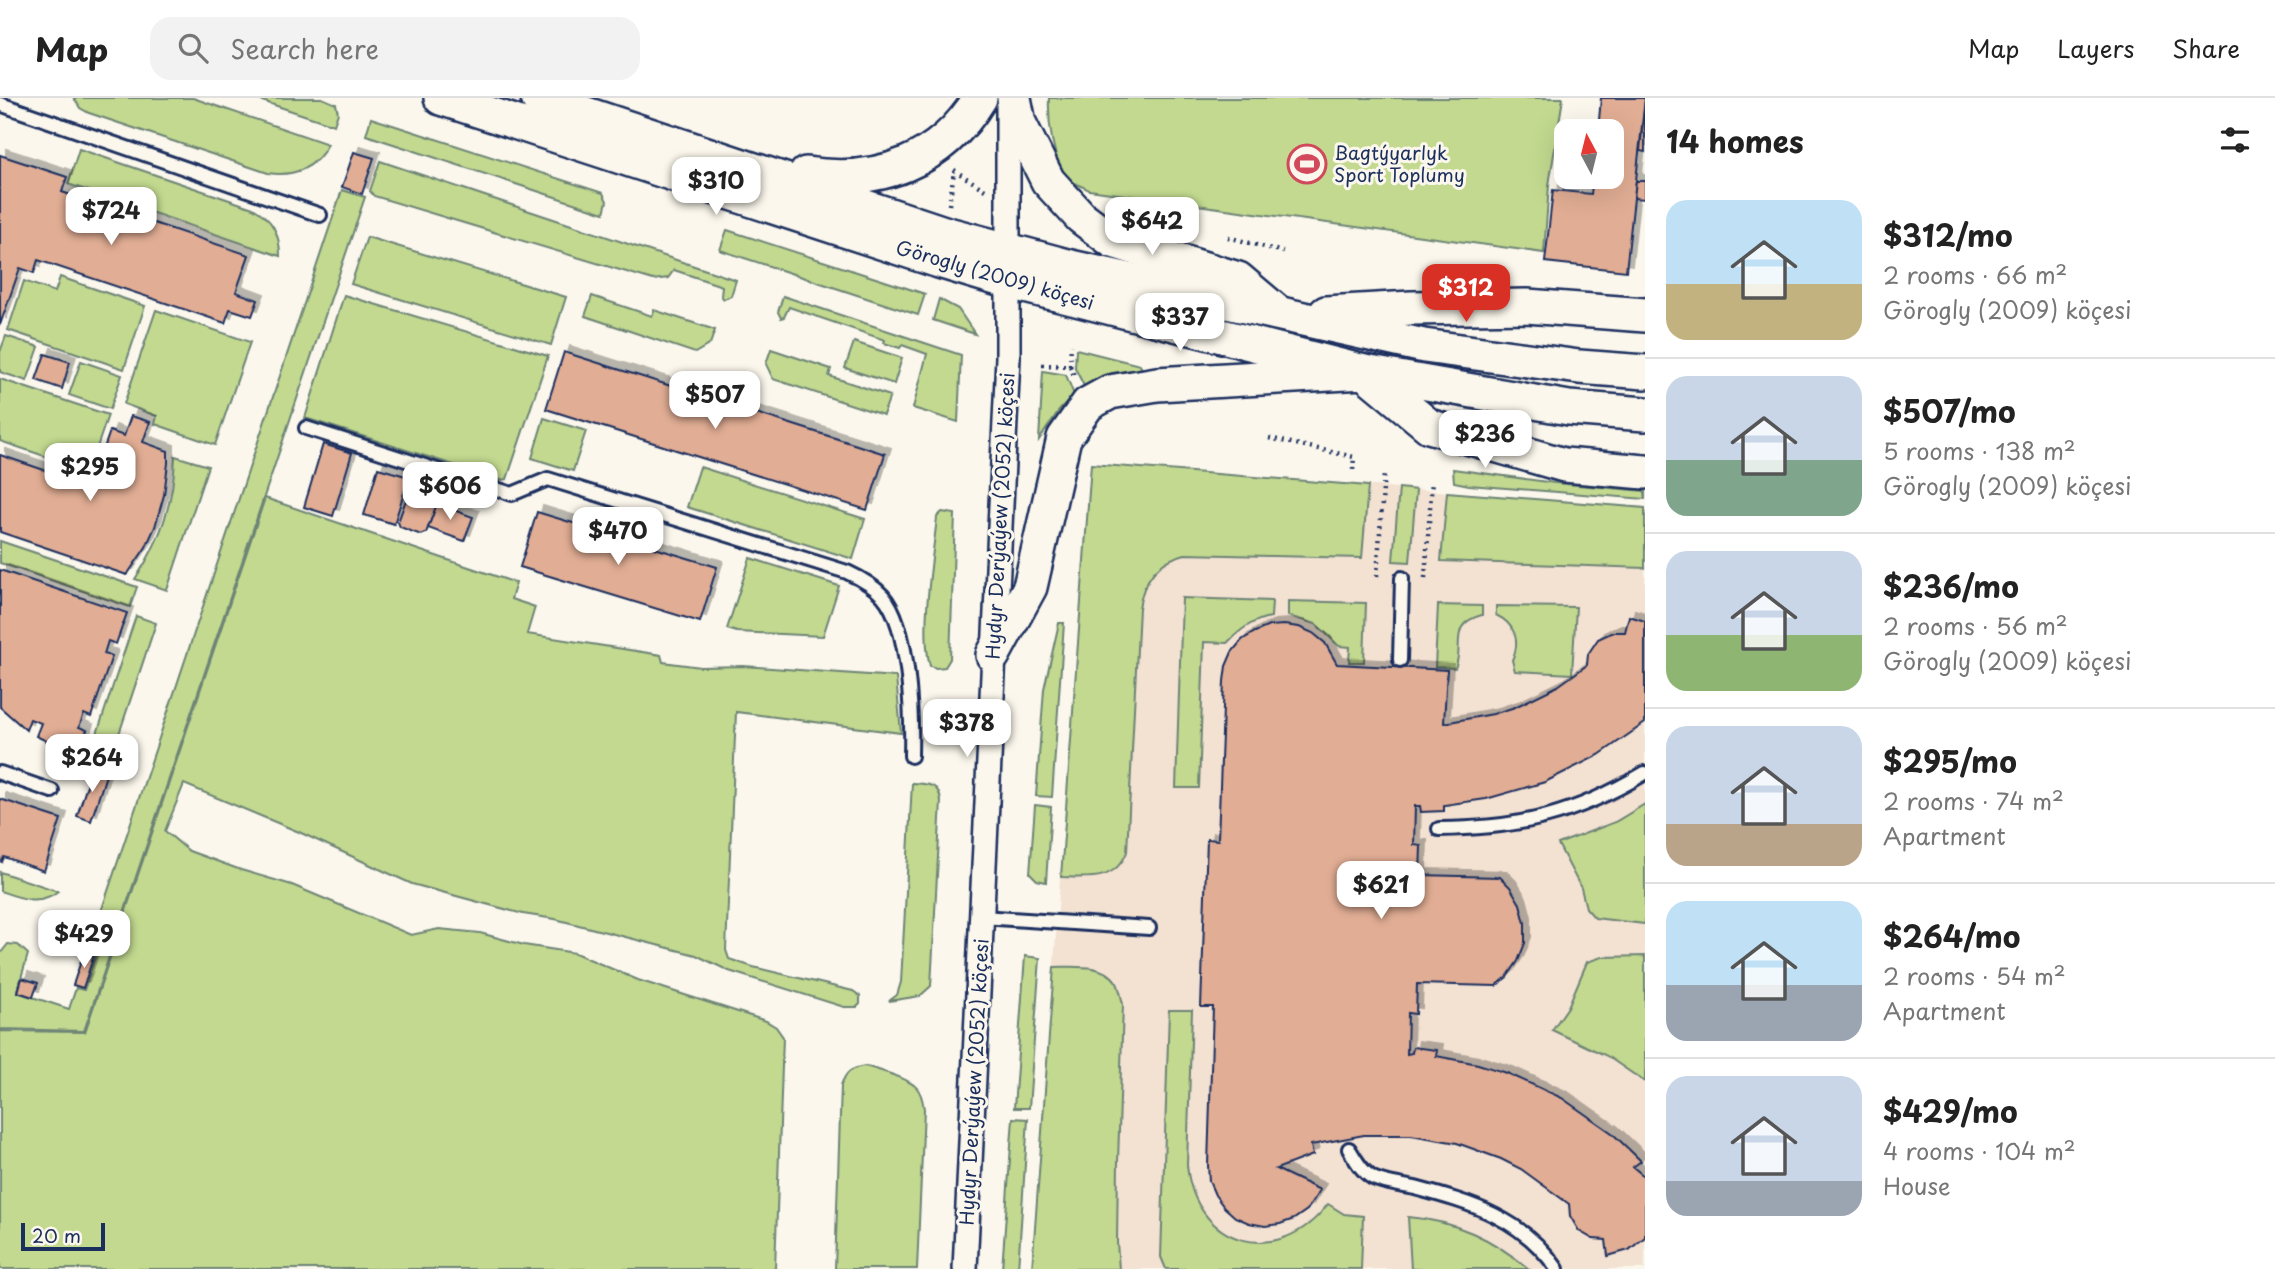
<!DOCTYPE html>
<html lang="en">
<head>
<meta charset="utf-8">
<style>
	:root { --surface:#fff; --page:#f2f2f2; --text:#222; --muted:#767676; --line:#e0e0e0; --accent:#d93025 }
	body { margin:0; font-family:"Playpen Sans",sans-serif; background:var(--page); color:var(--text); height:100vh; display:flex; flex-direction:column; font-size:26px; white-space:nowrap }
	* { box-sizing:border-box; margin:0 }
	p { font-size:23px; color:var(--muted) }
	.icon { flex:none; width:38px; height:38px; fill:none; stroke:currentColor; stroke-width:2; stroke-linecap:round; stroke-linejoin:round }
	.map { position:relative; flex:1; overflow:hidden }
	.side { display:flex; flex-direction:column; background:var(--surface); width:630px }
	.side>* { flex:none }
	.needle { width:46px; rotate:353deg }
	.fabs { position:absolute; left:1554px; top:21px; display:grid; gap:14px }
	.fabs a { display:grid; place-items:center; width:70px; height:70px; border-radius:14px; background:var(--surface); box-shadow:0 7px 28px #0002; font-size:35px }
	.scale { position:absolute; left:21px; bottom:18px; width:84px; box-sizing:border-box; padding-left:7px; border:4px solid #1b2f5e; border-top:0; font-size:19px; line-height:24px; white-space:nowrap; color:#1b2f5e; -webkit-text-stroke:5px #fbf7ec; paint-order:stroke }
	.price { position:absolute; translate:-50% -60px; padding:0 16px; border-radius:14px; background:#fff; color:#222; font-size:23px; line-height:46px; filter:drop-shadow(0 2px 4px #0008) }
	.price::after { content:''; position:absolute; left:50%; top:42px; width:21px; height:16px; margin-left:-10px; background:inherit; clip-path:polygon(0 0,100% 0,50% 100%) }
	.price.on { background:var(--accent); color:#fff }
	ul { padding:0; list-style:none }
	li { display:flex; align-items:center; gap:21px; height:175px; padding:0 21px }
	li+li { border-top:2px solid var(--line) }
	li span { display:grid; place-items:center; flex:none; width:196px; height:140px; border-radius:21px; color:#555 }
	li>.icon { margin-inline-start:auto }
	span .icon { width:84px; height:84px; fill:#fffc; stroke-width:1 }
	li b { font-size:30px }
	h2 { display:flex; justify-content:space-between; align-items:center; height:84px; padding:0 21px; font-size:30px }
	header { display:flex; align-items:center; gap:42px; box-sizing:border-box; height:98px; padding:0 35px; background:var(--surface); border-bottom:2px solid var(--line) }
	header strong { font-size:33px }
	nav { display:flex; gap:38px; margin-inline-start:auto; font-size:24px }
	.search { width:490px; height:63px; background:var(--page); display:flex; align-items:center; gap:18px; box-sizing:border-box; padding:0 24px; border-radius:21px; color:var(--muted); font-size:26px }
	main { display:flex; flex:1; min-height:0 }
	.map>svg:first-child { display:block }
	.built { fill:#f3e1d2 }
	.green { fill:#c2d98f; stroke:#6e8476; stroke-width:2 }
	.building { fill:#e1ad94; stroke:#1b2f5e; stroke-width:2; filter:url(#shadow) }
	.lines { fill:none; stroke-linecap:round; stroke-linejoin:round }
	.service-casing { stroke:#1b2f5e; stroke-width:18 }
	.minor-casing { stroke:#1b2f5e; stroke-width:28 }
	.secondary-casing { stroke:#1b2f5e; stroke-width:38 }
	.path { stroke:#1b2f5e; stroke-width:4.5; stroke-dasharray:2 5; stroke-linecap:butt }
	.service { stroke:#fbf7ec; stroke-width:12 }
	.minor { stroke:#fbf7ec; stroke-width:23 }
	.secondary { stroke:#fbf7ec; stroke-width:33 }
	.labels { text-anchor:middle; stroke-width:6; stroke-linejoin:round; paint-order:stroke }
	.poi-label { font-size:19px; fill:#1b2f5e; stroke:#fbf7ec; text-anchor:start }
	.street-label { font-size:19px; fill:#1b2f5e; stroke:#fbf7ec }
</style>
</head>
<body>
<header>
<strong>Map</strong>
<div class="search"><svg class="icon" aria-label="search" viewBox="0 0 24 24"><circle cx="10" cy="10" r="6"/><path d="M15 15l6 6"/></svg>Search here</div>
<nav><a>Map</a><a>Layers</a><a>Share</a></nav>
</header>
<main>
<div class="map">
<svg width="1645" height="1171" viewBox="0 0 1645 1171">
	<defs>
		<filter id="shadow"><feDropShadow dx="6" dy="-6" stdDeviation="0" flood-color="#0004"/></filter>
	</defs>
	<rect width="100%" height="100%" fill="#fbf7ec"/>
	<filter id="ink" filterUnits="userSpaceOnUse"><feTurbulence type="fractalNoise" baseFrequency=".0143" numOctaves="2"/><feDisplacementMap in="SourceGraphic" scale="14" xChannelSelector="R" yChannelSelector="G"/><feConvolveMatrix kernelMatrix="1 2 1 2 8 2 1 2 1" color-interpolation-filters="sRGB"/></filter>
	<g filter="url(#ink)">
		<path class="built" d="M1090,366L1645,409V1171H1032Z"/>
		<g class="green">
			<path d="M74,0H193L328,46C316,70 294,79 268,75L89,15L80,10Z"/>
			<path d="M253,0H322L336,6L338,15L334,27Z"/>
			<path d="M1049,0H1563L1549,87L1544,155L1089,92C1079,86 1076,88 1068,80C1052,61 1048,24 1049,0Z"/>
			<path d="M371,20L603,95L607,103L604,115L366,37Z"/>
			<path d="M79,51L253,110C272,121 280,135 280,158L68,86Z"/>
			<path d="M380,63L736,182L731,198L724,201L721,198L722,188L674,172L668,180L653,182L374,98L370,93Z"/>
			<path d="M342,92L365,99L84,933L0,931V856L8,846L18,847L28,856L17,894L69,911L76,890L84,892L96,857L88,853Z"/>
			<path d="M727,132L925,196L918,217L720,152Z"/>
			<path d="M367,139L566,199L551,247L351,186Z"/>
			<path d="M60,179L145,208L124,271L8,232L24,183L55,194Z"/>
			<path d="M344,197L548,258L507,381L501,382L305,320Z"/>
			<path d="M592,198L652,218L654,212L715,232L710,246L695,255L585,218Z"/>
			<path d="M783,198L961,257L958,324L913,310L927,256L902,247L900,250L884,245L885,242L789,209L784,219L781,220L778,214Z"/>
			<path d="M939,201L958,211L975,236L933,222Z"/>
			<path d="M156,212L250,244L215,347L155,326L157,318L124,306Z"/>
			<path d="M6,238L39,249L27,283L0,274V254Z"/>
			<path d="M854,244L902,260L894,286L845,270Z"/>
			<path d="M771,251L831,271L829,278L890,298L883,317L773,281L766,266Z"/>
			<path d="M1076,251L1140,267L1142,271L1112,275L1085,290L1075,270Z"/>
			<path d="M81,263L122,277L110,311L69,297Z"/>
			<path d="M1043,273L1066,277L1074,297L1058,314L1039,342Z"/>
			<path d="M0,281L108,317L89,373L0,343Z"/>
			<path d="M544,320L586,333L573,373L532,360Z"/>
			<path d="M175,358L208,368L167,492L135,481C161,443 174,404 175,358Z"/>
			<path d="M1091,366L1368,388L1362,460L1185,456C1157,463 1143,482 1139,510L1127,754C1115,784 1088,780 1061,779Z"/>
			<path d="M700,369L865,421L853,461L687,409Z"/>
			<path d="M1453,371L1555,385L1645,393V401L1469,387L1454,384Z"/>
			<path d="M1399,390L1416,392L1410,464L1393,463Z"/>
			<path d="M1447,394L1645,410V470L1441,463Z"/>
			<path d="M265,400L516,485L511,501L535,509L527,536L661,557L663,564L701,569L743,568L896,579L901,635L736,614L726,852L729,861L753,869L853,893L860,898V906L857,909H844L729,873L696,857L555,821L523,816L412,786L299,734L184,686L165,733L189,753L241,772L292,787L411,837L439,831L480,835L524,847L575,855L638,882L766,923L776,929L783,939L775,1171H0V933L85,934Z"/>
			<path d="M942,414L955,416L950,561L945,569L936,570L930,568C920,531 933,459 937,419Z"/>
			<path d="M0,443L137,489L130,509L0,465Z"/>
			<path d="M750,460L839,488L823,538L737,534L727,531Z"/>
			<path d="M1182,500L1272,503L1271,519C1252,522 1240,532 1227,545L1204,544L1199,690H1176Z"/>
			<path d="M1288,503L1366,505L1364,564H1349L1350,549L1339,548L1316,526L1288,518Z"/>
			<path d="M1438,507L1482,508V517C1447,526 1465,548 1455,570L1435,569Z"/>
			<path d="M1496,508L1576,509L1572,576L1515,573L1512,562C1521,543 1515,526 1496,517Z"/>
			<path d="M136,518L156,525L109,666L89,660Z"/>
			<path d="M1059,525H1064L1052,699L1036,698L1044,591Z"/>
			<path d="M912,685C927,686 939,685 941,703L931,888L920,898L889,903L897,897L901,884Z"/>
			<path d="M1645,706V826L1595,820L1586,810L1581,790L1558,746L1615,724Z"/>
			<path d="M1035,707L1051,709L1046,784L1037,782L1030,775Z"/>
			<path d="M0,774L58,793C39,808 20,800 0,793Z"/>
			<path d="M1025,858L1040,860L1029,1010H1014Z"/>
			<path d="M1645,858V984L1607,958L1552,932L1568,909L1587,864L1602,859Z"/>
			<path d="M1054,869C1073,869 1106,865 1117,885C1120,891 1121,899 1123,906L1118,1064L1117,1144L1119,1171H1032Z"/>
			<path d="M1169,912H1192L1187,1067C1195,1149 1279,1171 1328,1106L1344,1116L1363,1118L1361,1171H1166L1161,1159Z"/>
			<path d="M865,968C878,972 909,980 917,990C922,996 923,1004 924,1011L917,1171H835L841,987C846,974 851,970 865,968Z"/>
			<path d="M1013,1020L1028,1021L1018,1171H1002Z"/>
			<path d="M1408,1119C1456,1123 1493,1141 1529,1171H1411Z"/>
		</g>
		<g class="building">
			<path d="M1601,0H1645L1626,173L1545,164L1553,92L1591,96L1593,79H1612V33H1598Z"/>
			<path d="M1645,3V54L1640,53Z"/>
			<path d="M354,54L374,60L362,96L342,89Z"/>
			<path d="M0,57L67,79L62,94L249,157L236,194L258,202L252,218L230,211L225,225L38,162L34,175L20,170L0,227Z"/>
			<path d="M1636,83H1645V101L1634,100Z"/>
			<path d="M564,254L885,356L867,412L546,311Z"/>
			<path d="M45,256L70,264L62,291L36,282Z"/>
			<path d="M131,318L150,324L143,344L168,353V365L164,397L155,429L146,449L127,477L0,434V357L91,388L110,333L124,338Z"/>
			<path d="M323,346L352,355L333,418L304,409Z"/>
			<path d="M378,370L409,379L394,426L364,417Z"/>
			<path d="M407,399L436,409L426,435L421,437L400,429L398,424Z"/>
			<path d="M437,406L473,419L464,443L428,430Z"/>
			<path d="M537,414L717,469L700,524L520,469Z"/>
			<path d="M0,472L127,515L116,546L108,543L104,556L112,558L91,619L84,616L79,629L87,632L78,658L36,638L41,625L30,621L26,632L0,609Z"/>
			<path d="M1629,518L1645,523V625L1599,657L1545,684L1486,701L1444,707V713L1421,714L1420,708H1415L1414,747L1421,748L1420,777L1500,779L1510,789L1520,806L1525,825V845L1518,863L1507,879L1496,888L1417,886L1416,916L1408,915L1407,956L1412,955L1413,949L1437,952L1436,958L1478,966L1507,975L1562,1000L1612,1035L1641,1063L1633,1069L1645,1079V1139L1629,1152L1608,1158L1606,1142L1593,1141L1579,1133L1570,1118L1569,1106L1521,1071L1501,1061L1457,1045L1411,1037H1364L1311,1047L1313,1057L1276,1071L1320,1092L1307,1112L1294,1121L1280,1126L1265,1128L1249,1125L1235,1119L1224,1109L1215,1097L1209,1083L1208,1067L1213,909H1201L1207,741L1218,742L1224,583L1226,568L1232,554L1242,542L1255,534L1269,528L1284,527L1299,529L1313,535L1325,545L1337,566L1447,572L1444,625L1493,616L1515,609L1558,588L1587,567L1588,556L1598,541L1613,534H1625Z"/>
			<path d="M93,669L107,674L91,723L77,718Z"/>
			<path d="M0,701L61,721L44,773L4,759L2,764L0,763Z"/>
			<path d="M84,854L94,857L83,890L73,887Z"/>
			<path d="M22,880L38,885L33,899L18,894Z"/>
		</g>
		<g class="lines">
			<defs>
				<g id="service">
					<path d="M0,6L320,117"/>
					<path d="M306,330L512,396L548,381L847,474C860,480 873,487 883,498C910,529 912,618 911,658"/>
					<path d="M1400,562L1402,480"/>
					<path d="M0,675L52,693"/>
					<path d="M1439,731C1521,730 1575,717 1645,675"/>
					<path d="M982,819L1149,830"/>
					<path d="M1349,1051C1355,1061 1362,1074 1373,1080C1385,1086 1402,1087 1415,1090C1471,1105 1523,1120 1557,1171"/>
				</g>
				<path id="minor" d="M965,1171L1008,259V10"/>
				<g id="secondary">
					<path d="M441,0L939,163L1009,184L1364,274L1569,310L1645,316"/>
					<path d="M538,0L944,135L1071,169L1424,248L1579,269L1645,274"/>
					<path d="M1014,0L1019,25L1048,83L1081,119L1113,143L1238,181L1277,214"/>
					<path d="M806,76C879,87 941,64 980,0"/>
					<path d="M1326,215L1411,210L1527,208L1645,217"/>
					<path d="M993,557L1030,489L1064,340L1088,306L1110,294L1157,286L1364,274L1429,328L1564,367L1645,374"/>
				</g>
			</defs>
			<use href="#service" class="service-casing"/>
			<use href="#minor" class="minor-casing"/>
			<use href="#secondary" class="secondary-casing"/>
			<g class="path">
				<path d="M954,72L985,92"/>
				<path d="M949,107L954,74"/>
				<path d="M1228,139L1283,154"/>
				<path d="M1042,267L1070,268L1075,280"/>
				<path d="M1070,268L1071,247"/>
				<path d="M1269,340L1354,359L1353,372"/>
				<path d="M1377,478L1384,376"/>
				<path d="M1425,480L1432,383"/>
			</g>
			<use href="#service" class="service"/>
			<use href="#minor" class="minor"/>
			<use href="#secondary" class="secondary"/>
		</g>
	</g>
	<defs>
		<symbol id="stadium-ring" viewBox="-11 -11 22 22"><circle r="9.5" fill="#fbf7ec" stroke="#d1495b" stroke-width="1.5"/><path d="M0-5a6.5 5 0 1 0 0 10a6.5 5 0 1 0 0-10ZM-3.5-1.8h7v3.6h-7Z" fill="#d1495b"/></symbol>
	</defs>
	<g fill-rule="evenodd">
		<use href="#stadium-ring" x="1285" y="44" width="44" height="44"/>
	</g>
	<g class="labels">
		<g class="poi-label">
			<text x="1334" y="62">Bagtýyarlyk<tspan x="1334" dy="22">Sport Toplumy</tspan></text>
		</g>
		<g class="street-label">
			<text transform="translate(995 177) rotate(16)" y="7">Görogly (2009) köçesi</text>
			<text transform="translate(1000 418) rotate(-87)" y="7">Hydyr Derýaýew (2052) köçesi</text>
			<text transform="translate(974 984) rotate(-87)" y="7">Hydyr Derýaýew (2052) köçesi</text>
		</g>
	</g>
</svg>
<div class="fabs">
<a><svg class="needle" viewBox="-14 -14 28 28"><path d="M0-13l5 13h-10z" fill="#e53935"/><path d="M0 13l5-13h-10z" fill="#767676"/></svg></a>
</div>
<div class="scale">20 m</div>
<b class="price" style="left:716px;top:119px">$310</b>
<b class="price" style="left:111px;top:149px">$724</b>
<b class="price" style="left:1152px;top:159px">$642</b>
<b class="price on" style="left:1466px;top:226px">$312</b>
<b class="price" style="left:1180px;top:255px">$337</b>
<b class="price" style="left:715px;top:333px">$507</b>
<b class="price" style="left:1485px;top:372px">$236</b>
<b class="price" style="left:90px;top:405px">$295</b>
<b class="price" style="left:450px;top:424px">$606</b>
<b class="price" style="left:618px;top:469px">$470</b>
<b class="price" style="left:967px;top:661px">$378</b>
<b class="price" style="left:92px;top:696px">$264</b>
<b class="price" style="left:1381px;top:823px">$621</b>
<b class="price" style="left:84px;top:872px">$429</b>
</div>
<section class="side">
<h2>14 homes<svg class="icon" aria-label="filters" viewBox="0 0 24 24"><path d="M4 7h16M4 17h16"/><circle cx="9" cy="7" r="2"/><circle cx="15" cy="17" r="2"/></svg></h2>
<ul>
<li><span style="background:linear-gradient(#bfe0f5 60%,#c2b280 0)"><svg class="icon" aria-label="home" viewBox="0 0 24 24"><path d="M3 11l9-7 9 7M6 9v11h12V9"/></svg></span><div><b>$312/mo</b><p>2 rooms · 66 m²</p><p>Görogly (2009) köçesi</p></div></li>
<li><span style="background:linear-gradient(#c9d6e8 60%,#7fa58c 0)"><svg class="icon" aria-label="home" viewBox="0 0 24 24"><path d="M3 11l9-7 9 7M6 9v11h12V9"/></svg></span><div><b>$507/mo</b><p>5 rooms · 138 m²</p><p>Görogly (2009) köçesi</p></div></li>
<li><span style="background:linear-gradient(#c9d6e8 60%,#8fb573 0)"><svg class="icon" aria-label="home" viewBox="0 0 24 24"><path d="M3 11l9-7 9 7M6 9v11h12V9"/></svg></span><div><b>$236/mo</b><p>2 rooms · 56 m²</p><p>Görogly (2009) köçesi</p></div></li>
<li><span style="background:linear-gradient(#c9d6e8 70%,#b9a48a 0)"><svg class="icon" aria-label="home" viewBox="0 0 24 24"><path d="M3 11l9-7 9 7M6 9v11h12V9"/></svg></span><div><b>$295/mo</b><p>2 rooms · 74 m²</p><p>Apartment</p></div></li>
<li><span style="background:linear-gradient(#bfe0f5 60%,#9aa5b1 0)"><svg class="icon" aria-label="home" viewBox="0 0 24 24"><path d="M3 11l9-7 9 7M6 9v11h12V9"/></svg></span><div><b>$264/mo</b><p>2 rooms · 54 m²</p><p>Apartment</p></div></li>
<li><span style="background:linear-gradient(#c9d6e8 75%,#9aa5b1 0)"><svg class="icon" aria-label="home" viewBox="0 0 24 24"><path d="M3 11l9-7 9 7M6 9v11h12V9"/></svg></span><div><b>$429/mo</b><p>4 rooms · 104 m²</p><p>House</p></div></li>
</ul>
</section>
</main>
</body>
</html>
